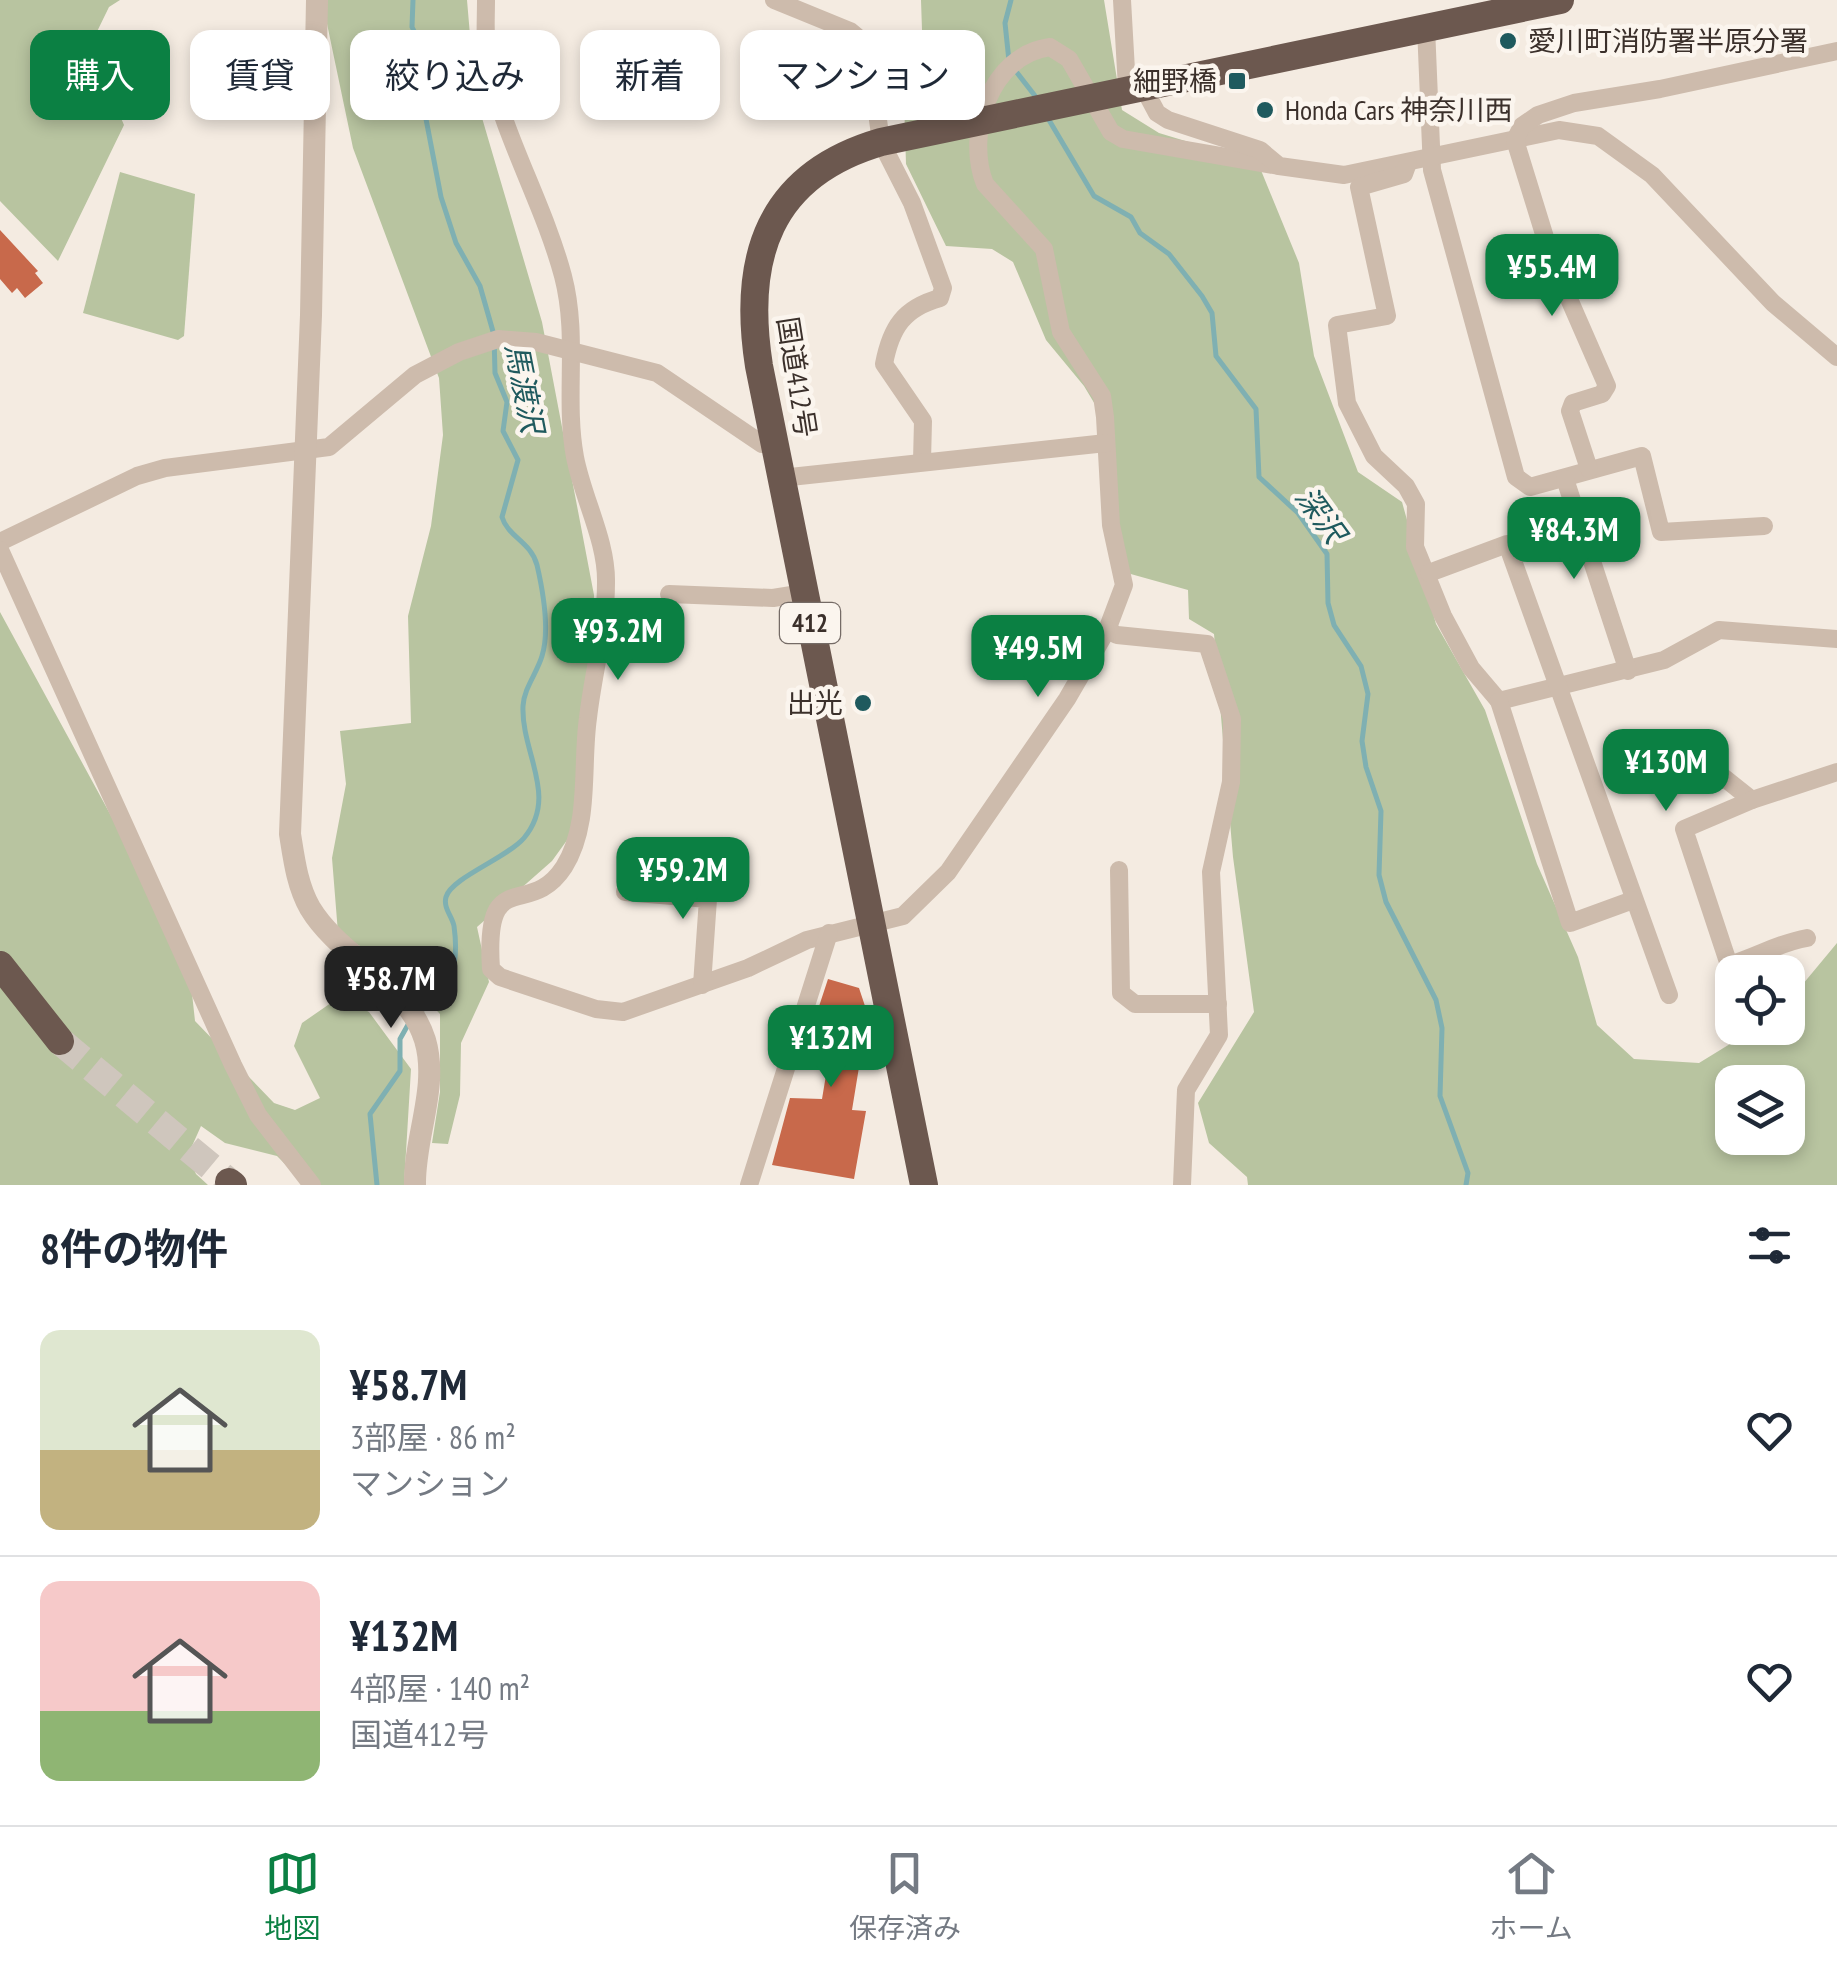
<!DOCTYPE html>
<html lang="ja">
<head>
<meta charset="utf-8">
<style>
	:root { --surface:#fff; --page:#f2f2f3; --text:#1f2937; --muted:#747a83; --line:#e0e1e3; --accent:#0b8043 }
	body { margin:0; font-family:"PT Sans Narrow","Noto Sans JP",sans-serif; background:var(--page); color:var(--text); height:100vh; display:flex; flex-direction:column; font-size:38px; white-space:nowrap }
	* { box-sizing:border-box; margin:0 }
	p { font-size:32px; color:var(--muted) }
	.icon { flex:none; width:55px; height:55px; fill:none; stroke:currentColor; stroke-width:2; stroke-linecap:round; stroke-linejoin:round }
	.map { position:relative; height:1185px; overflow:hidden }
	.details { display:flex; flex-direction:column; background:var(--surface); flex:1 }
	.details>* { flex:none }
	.banner { position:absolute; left:30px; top:30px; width:1000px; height:90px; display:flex; gap:20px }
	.fabs { position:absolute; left:1715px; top:955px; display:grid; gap:20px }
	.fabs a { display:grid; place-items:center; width:90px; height:90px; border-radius:20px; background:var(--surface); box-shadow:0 5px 15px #0003; font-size:50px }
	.price { position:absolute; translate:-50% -85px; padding:0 22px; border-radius:20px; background:var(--accent); color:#fff; font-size:32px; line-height:65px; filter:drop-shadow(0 2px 5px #0008) }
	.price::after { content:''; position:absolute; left:50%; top:60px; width:30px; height:22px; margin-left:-15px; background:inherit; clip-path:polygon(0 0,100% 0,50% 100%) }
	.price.on { background:#222; color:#fff }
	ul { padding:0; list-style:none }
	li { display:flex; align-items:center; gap:30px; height:250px; padding:0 40px }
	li+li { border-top:2px solid var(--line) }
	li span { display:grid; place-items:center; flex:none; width:280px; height:200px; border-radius:20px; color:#555 }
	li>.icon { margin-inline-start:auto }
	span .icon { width:120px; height:120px; fill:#fffc; stroke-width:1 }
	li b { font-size:42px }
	h2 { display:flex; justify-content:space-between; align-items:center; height:120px; padding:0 40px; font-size:42px }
	.chip { padding:0 35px; border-radius:20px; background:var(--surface); box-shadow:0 5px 15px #0003; font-size:35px; line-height:90px }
	.chip.on { background:var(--accent); color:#fff }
	.dock { display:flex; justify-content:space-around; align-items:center; height:140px; border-top:2px solid var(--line); background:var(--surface); font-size:28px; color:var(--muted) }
	.dock a { display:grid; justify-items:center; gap:5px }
	.dock .on { color:var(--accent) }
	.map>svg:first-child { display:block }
	.green { fill:#b8c4a0; fill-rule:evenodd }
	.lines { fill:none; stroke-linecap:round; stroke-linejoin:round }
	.stream { stroke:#7fb0b2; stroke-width:5 }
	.building { fill:#c8694b }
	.trunk-tunnel { stroke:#cfc6bd; stroke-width:28; stroke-dasharray:28 14; stroke-linecap:butt }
	.minor { stroke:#cdbbac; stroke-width:18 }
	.tertiary { stroke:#cdbbac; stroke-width:22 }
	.trunk { stroke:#6c584f; stroke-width:28 }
	.poi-dot { fill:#1f5a5e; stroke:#fbf5ee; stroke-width:4 }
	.labels { text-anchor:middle; stroke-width:9; stroke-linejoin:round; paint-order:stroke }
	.shield { fill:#fbf5ee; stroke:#756b66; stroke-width:2.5 }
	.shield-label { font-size:25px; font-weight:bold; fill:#3b302b }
	.poi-label { font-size:28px; fill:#3b302b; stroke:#fbf5ee; text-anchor:start }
	.street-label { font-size:28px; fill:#3b302b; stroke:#fbf5ee }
	.water-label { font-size:30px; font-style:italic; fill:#1f5a5e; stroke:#fbf5ee }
</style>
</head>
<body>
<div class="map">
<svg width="1837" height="1185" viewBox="0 0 1837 1185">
	<rect width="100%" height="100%" fill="#f4ebe1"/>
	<g class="green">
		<path d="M0,0H120L109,7L90,46L124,125L58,261L0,201Z"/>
		<path d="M322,0H467L475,94L542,322L594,595L591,807L552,861L477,927L489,982L461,1043L460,1095L448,1144L432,1143L440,1092V1014L395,967L338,933L332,858L346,784L340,731L411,723L408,616L431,526L443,435L439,378L353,148Z"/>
		<path d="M921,0H1104L1122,110L1159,133L1258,163L1299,263L1314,356L1358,472L1402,502L1436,624L1485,710L1537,864L1578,957L1597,1025L1634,1059L1699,1063L1756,1028H1788V1002L1837,943V1185H1248L1247,1177L1209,1143L1198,1103L1254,1012L1233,857L1214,634L1189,619L1188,590L1120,571L1108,426L1084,386L1046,340L1013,262L992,249L946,246L906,164L904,100L923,60ZM1732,1082H1788V1138H1732Z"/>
		<path d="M120,172L195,194L184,336L178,340L83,313Z"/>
		<path d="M0,612L188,957L195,1021L274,1103L295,1110L320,1098L294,1046L302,1023L341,996L369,1012L411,1069L404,1185H306L277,1156L225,1143L201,1126L188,1155L196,1174L208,1185H0Z"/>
	</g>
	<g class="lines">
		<g class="stream">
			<path d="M413,0L412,27L431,65L435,88L426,119L441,197L456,243L480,286L494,335L495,373L507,402L503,431L518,460L502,517C508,537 531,542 537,565C543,591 550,630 542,656C537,673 524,688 523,706C521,753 559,796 524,838C507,858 451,878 446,897C443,908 452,916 454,926C460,970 451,982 420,1012"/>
			<path d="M1009,61L1005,23L1011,0"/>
			<path d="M1015,70L1039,101"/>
			<path d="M1046,115L1094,196L1131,217L1140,233L1169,254L1202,296L1212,313L1216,356L1256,409L1259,477L1298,513L1327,554L1328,603L1334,625L1361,666L1368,694L1362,741L1366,767L1381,811L1379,875L1386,902L1436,1000L1442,1028L1440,1096L1468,1173L1466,1185"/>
			<path d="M377,1185L370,1114L400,1071V1039L409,1023"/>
		</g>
	</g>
	<g class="building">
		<path d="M0,230L38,271L35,273L43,283L25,298L17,288L12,293L0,279Z"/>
		<path d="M828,979L859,988L875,1036L866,1063L860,1061L852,1110L866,1111L854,1179L772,1165L790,1098L822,1099L829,1057L805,1049Z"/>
	</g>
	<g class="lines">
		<path class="trunk-tunnel" d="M60,1041L229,1182"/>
		<g class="minor">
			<path d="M486,0C486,22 484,46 489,68C505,139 544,205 563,276C579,337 564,397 575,457C583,499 607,541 606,583C606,629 593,673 588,718C581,766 591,824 564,867C529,921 484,862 491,969L500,977L596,1009L623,1012L748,968L807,940L903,916L948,872L1067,699L1107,630L1124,585L1111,525L1105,417L1102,396L1061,332L1044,249L985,184C965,134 990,55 1050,47L1069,59L1111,132L1123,139L1279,166"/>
			<path d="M774,0L850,31L868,46L881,142L912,203L943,288L940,298C904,308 891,327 884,364L923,421L922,461"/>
			<path d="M1122,0L1127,88"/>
			<path d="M1426,27L1432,170L1516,477L1530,487L1642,456L1661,532L1764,526"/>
			<path d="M1142,85L1157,113L1168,120L1260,150L1279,166L1344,175L1559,130L1598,136L1652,175L1773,303L1837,357"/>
			<path d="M1408,163L1404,174L1359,187L1387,316L1337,325L1347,403L1374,456L1406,486L1416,504L1415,547L1443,616L1471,668L1499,701L1664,660L1719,630L1837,639"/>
			<path d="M1589,469L1570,411L1573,403L1602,394L1607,386L1552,260L1515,140L1522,126L1538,115L1574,103L1660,89L1837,51"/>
			<path d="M781,478L1106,443"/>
			<path d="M1565,479L1628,671"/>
			<path d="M0,542L137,476L165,468L329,447L415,375L459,352L498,339L536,342L657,373L762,444L774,443"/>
			<path d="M0,550L233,1065L258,1115L312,1185"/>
			<path d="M1429,573L1507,544L1669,995"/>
			<path d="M669,594L773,598L804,593"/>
			<path d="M1107,630L1117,635L1207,644L1232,719L1231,782L1211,872L1219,1035L1186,1090L1182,1185"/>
			<path d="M1499,701L1570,923L1633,900"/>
			<path d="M1713,769L1752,800"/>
			<path d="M1119,870L1121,993L1135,1004H1218"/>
			<path d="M625,892L708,899L702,985"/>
			<path d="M1729,965C1757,957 1778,943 1807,938"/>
			<path d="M1732,974L1684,829L1752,800L1837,772"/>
			<path d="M749,1185L829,933"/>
		</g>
		<path class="tertiary" d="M317,0L311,315L290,834C294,859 297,885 310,908C340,958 407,982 425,1040C439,1087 414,1137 415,1185"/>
		<g class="trunk">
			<path d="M0,965L60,1041"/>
			<path d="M229,1182L233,1185"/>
			<path d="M924,1185L759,366C742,258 768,175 881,142L1560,0"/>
		</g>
	</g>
	<g class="poi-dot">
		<circle cx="1508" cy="41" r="10"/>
		<rect x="1227" y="71" width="20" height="20" rx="5"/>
		<circle cx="1265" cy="110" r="10"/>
		<circle cx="863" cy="703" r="10"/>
	</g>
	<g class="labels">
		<rect class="shield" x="780" y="603" width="60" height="40" rx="8"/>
		<g class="shield-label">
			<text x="810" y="632">412</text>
		</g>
		<g class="poi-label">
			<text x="1528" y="51">愛川町消防署半原分署</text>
			<text x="1217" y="91" text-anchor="end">細野橋</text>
			<text x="1285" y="120">Honda Cars 神奈川西</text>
			<text x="843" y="713" text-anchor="end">出光</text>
		</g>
		<g class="street-label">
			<text transform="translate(797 377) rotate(81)" y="10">国道412号</text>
		</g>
		<g class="water-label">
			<text transform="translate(524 388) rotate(79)" y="10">馬渡沢</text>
			<text transform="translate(1320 515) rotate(54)" y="10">深沢</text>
		</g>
	</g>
</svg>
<div class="fabs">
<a><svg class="icon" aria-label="locate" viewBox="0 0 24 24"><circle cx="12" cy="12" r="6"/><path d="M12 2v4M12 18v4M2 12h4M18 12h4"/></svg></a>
<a><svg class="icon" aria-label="layers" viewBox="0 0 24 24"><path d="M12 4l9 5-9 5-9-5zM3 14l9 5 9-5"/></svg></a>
</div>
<b class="price" style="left:1552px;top:319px">¥55.4M</b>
<b class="price" style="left:1574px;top:582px">¥84.3M</b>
<b class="price" style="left:618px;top:683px">¥93.2M</b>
<b class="price" style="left:1038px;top:700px">¥49.5M</b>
<b class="price" style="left:1666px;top:814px">¥130M</b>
<b class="price" style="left:683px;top:922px">¥59.2M</b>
<b class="price on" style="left:391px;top:1031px">¥58.7M</b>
<b class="price" style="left:831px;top:1090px">¥132M</b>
<div class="banner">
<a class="chip on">購入</a>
<a class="chip">賃貸</a>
<a class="chip">絞り込み</a>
<a class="chip">新着</a>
<a class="chip">マンション</a>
</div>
</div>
<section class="details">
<h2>8件の物件<svg class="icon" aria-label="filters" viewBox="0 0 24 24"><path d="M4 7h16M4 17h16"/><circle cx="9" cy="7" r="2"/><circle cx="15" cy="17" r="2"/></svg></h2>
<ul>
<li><span style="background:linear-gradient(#dfe7d0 60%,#c2b280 0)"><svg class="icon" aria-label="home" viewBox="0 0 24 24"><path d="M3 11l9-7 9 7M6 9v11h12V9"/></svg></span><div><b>¥58.7M</b><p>3部屋 · 86 m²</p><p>マンション</p></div><svg class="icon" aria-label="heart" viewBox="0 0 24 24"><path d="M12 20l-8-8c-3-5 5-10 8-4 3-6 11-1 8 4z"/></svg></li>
<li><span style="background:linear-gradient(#f6c9c9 65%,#8fb573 0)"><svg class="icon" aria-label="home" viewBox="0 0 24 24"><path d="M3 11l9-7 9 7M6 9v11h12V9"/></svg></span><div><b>¥132M</b><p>4部屋 · 140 m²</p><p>国道412号</p></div><svg class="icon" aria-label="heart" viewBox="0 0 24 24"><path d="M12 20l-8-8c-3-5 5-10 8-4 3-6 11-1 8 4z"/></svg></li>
</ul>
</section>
<nav class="dock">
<a class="on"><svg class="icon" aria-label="map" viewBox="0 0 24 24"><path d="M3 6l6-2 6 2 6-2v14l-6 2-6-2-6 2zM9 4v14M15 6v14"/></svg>地図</a>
<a><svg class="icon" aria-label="saved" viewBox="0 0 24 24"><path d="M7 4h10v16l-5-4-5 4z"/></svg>保存済み</a>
<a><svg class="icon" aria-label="home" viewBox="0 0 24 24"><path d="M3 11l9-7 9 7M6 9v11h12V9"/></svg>ホーム</a>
</nav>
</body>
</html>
